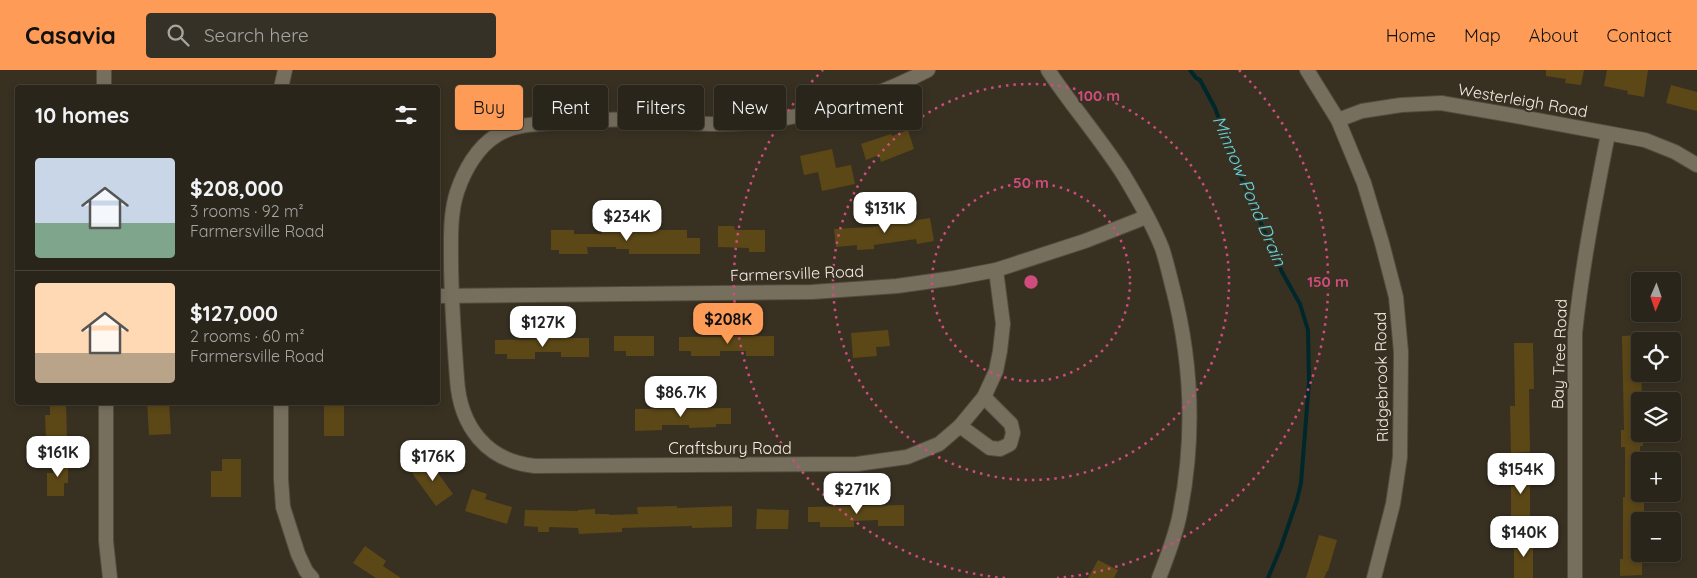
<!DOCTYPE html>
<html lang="en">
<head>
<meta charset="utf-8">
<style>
	:root { --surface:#2a251a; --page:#363127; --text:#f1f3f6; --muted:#a5a5a2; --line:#464239; --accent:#fe9c57 }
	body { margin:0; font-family:Quicksand,sans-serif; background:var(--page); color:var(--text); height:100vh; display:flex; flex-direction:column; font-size:19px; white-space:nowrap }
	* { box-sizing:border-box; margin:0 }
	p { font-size:16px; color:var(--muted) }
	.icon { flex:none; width:28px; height:28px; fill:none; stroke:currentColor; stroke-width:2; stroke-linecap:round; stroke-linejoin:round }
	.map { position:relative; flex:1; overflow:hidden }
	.sheet { position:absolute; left:15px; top:15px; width:425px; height:320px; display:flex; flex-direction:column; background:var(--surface); border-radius:5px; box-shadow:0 2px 8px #0003,0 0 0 1px var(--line) }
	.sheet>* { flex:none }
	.guide { position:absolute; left:455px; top:15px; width:475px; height:45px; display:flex; gap:10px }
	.needle { width:32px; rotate:182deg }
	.fabs { position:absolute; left:1631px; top:202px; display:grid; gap:10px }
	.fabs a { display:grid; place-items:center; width:50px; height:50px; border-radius:5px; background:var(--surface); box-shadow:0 2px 8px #0003,0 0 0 1px var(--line); font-size:25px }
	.price { position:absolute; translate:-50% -42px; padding:0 11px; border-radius:10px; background:#fff; color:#222; font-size:16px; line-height:32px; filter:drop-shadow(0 1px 2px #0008) }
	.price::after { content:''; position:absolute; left:50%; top:30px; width:15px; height:11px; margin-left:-8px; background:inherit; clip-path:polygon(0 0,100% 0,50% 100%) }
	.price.selected { background:var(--accent); color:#111 }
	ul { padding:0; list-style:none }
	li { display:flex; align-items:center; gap:15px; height:125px; padding:0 20px }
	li+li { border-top:1px solid var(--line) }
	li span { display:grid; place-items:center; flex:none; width:140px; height:100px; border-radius:5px; color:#555 }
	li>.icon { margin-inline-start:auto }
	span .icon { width:60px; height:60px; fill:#fffc; stroke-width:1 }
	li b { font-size:21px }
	h2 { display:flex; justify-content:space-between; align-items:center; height:60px; padding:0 20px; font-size:21px }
	.pill { padding:0 18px; border-radius:5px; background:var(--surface); box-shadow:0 2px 8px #0003,0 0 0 1px var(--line); font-size:18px; line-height:45px }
	.pill.selected { background:var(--accent); color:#111 }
	header { display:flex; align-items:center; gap:30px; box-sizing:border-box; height:70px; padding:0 25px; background:var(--accent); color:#111 }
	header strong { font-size:24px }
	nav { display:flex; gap:28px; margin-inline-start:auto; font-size:18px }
	.search { width:350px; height:45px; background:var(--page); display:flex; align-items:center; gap:12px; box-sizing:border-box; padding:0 18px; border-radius:5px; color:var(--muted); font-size:19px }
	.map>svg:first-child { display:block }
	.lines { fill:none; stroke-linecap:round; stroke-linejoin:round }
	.stream { stroke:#00272a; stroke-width:4 }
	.building { fill:#5c4717 }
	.minor-casing { stroke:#524c3f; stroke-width:16 }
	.minor { stroke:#776f5e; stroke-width:14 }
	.ring { fill:none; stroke:#ce4d7d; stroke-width:2.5; stroke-dasharray:2.5 5 }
	.labels { text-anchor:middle; stroke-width:4; stroke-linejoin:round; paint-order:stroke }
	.street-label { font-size:16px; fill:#f2ede4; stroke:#383122 }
	.water-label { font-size:18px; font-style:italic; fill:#66d2dc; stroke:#383122 }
	.centre { fill:#ce4d7d; stroke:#383122; stroke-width:2.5 }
	.ring-label { font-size:15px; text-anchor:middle; font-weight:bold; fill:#ce4d7d; stroke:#383122; stroke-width:4; stroke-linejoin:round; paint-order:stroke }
</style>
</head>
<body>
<header>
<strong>Casavia</strong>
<div class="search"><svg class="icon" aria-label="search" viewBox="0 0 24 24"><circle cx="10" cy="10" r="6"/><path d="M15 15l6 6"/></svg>Search here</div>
<nav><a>Home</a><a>Map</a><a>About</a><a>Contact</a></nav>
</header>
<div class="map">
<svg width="1697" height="508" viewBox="0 0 1697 508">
	<rect width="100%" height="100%" fill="#383122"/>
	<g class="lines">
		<path class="stream" d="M1190,0L1196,8L1200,10L1215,38L1237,98L1282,202L1300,234L1308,260L1309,312L1301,413L1297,430L1281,477L1268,508"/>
	</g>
	<g class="building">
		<path d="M1546,0H1584L1581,15L1565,13L1566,9L1546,6Z"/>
		<path d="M1607,0H1648L1644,27L1627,24L1628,21L1604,16Z"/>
		<path d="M1671,15L1697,22V41L1666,33Z"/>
		<path d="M908,60L914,79L881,92L879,85L866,90L861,74L891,64L892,66Z"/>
		<path d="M832,79L836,98L851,95L855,114L822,121L818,102L804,105L800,86Z"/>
		<path d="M930,148L934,171L917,174L916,169L874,175V179L857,180V175L836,177L834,159L872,157Z"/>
		<path d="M718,156H734L735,160H765V182H749V178L718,177Z"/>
		<path d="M646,159V160H687V168H700V184H629V179H616V177H587L588,184H559V180H551V160H574V164H602V160Z"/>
		<path d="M888,260L890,276L876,277L877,286L853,288L851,263Z"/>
		<path d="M1640,265L1642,331H1640V364H1643V376H1640V424H1644V443H1640V484H1642V505L1620,506V489H1623V427H1625V377H1621V360H1624L1622,266Z"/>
		<path d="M614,266H654V286H626V281H614Z"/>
		<path d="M774,266V286H746V281H720V286H691V281H679V267Z"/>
		<path d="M548,268H589V287H561V282H535V289H507V284H495V270L548,269Z"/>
		<path d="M1514,273H1533L1534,319H1529L1530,382L1511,383L1510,336H1515Z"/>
		<path d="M50,332H66L67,369H46L45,345H50Z"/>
		<path d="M147,332H169L171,364L149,365Z"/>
		<rect x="324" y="332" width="20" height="34"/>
		<path d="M731,338V354H716V357L689,358V355H662V360L635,361V339Z"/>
		<path d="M433,387L439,396L435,399L453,424L436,436L412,403Z"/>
		<path d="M68,389V413H64V426H47V403H53L52,390Z"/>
		<path d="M222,389H241V427H211V401H222Z"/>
		<path d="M1514,402H1530V446H1511V416H1514Z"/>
		<path d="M472,419L487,424L485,429L512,437L507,454L465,441Z"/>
		<path d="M904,435V456H878V450L854,451V457H820V452H808V437Z"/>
		<path d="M677,436V438L732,436V457L692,458V456L622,458V462L579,464L578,458L549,457V462H538V457L524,456L525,440L578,441V440L595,439V444H609V445L638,444L637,437Z"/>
		<path d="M757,439L789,440L788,459H756Z"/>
		<path d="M1319,465L1337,470L1328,501H1327L1324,508H1306Z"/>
		<path d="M1517,466H1533V508H1514V479H1517Z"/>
		<path d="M365,476L386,491L383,496L401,508H376L353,493Z"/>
		<path d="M1098,490L1118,500L1114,508H1088Z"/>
	</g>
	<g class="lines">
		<defs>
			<g id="minor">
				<path d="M104,0V18"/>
				<path d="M928,0C871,30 809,48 745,53C710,56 675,52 641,50C612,49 582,50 553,53C534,54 513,55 497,65C477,77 464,101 457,122C450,144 451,166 451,188C451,229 454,269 457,309C460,356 486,391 535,396L857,394L907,387L939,374L960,356L984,327L996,301L1000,281L1003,254L996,200"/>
				<path d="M1048,0C1072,36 1100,68 1123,104C1137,127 1152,153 1162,178C1166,190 1169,203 1172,215C1192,290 1195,367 1180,443C1176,465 1167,487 1159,508"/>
				<path d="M1307,0L1338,50L1364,113L1382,173L1396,227L1401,282L1400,387L1393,434L1374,508"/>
				<path d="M281,18L285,0"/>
				<path d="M1338,50L1362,41L1401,35L1441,33L1505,44L1645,70L1675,82L1697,95"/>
				<path d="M438,226L812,222L897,216L954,208L996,200L1085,171L1146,147"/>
				<path d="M106,332V471L110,508"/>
				<path d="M281,332V409L283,437L298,484L306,501L312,508"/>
				<path d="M960,356L990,378L1000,379L1010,374L1013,363L1011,354L984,327"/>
				<path d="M1575,508V263C1582,196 1595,130 1608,64"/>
			</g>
		</defs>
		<use href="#minor" class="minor-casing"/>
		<use href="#minor" class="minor"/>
	</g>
	<g class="ring">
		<circle cx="1031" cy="212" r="99"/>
		<circle cx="1031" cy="212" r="198"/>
		<path d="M1005 508A297 297 0 0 1 823 0M1239 0A297 297 0 0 1 1057 508"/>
	</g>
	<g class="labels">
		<g class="street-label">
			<text transform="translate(1523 30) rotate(10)" y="6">Westerleigh Road</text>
			<text transform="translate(797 203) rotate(-2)" y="6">Farmersville Road</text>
			<text transform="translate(1559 284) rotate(-88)" y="6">Bay Tree Road</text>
			<text transform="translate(1381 307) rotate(-91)" y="6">Ridgebrook Road</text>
			<text x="730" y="384">Craftsbury Road</text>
		</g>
		<g class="water-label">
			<text transform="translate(1249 121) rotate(67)" y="6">Minnow Pond Drain</text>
		</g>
	</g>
	<circle cx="1031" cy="212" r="8" class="centre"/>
	<g class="ring-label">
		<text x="1099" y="31">100 m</text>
		<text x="1031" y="118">50 m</text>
		<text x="1328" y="217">150 m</text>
	</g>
</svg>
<div class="fabs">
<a><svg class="needle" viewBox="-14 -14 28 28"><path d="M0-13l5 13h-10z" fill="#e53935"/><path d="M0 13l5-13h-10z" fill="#a5a5a2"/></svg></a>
<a><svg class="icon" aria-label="locate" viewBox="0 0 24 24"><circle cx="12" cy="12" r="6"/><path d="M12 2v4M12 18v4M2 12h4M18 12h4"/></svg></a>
<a><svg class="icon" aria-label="layers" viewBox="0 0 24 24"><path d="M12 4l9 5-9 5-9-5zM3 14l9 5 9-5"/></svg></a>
<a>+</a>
<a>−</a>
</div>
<b class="price" style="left:885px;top:164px">$131K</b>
<b class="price" style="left:627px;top:172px">$234K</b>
<b class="price selected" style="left:728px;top:275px">$208K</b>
<b class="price" style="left:543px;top:278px">$127K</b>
<b class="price" style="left:681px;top:348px">$86.7K</b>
<b class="price" style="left:58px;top:408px">$161K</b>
<b class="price" style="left:433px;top:412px">$176K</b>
<b class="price" style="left:1521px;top:425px">$154K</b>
<b class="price" style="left:857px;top:445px">$271K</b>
<b class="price" style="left:1524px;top:488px">$140K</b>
<div class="guide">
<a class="pill selected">Buy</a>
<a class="pill">Rent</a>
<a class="pill">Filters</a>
<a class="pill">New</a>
<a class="pill">Apartment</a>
</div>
<section class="sheet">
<h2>10 homes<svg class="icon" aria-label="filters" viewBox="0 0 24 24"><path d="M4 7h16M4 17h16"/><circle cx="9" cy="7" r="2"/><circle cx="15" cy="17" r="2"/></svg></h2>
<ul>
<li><span style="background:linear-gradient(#c9d6e8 65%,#7fa58c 0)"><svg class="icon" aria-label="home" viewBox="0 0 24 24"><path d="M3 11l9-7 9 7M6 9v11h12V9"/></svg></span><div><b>$208,000</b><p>3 rooms · 92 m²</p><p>Farmersville Road</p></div></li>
<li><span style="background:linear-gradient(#ffd9b3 70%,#b9a48a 0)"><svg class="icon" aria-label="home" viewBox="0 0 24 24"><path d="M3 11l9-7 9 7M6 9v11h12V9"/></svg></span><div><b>$127,000</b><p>2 rooms · 60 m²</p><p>Farmersville Road</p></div></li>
</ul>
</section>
</div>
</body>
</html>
